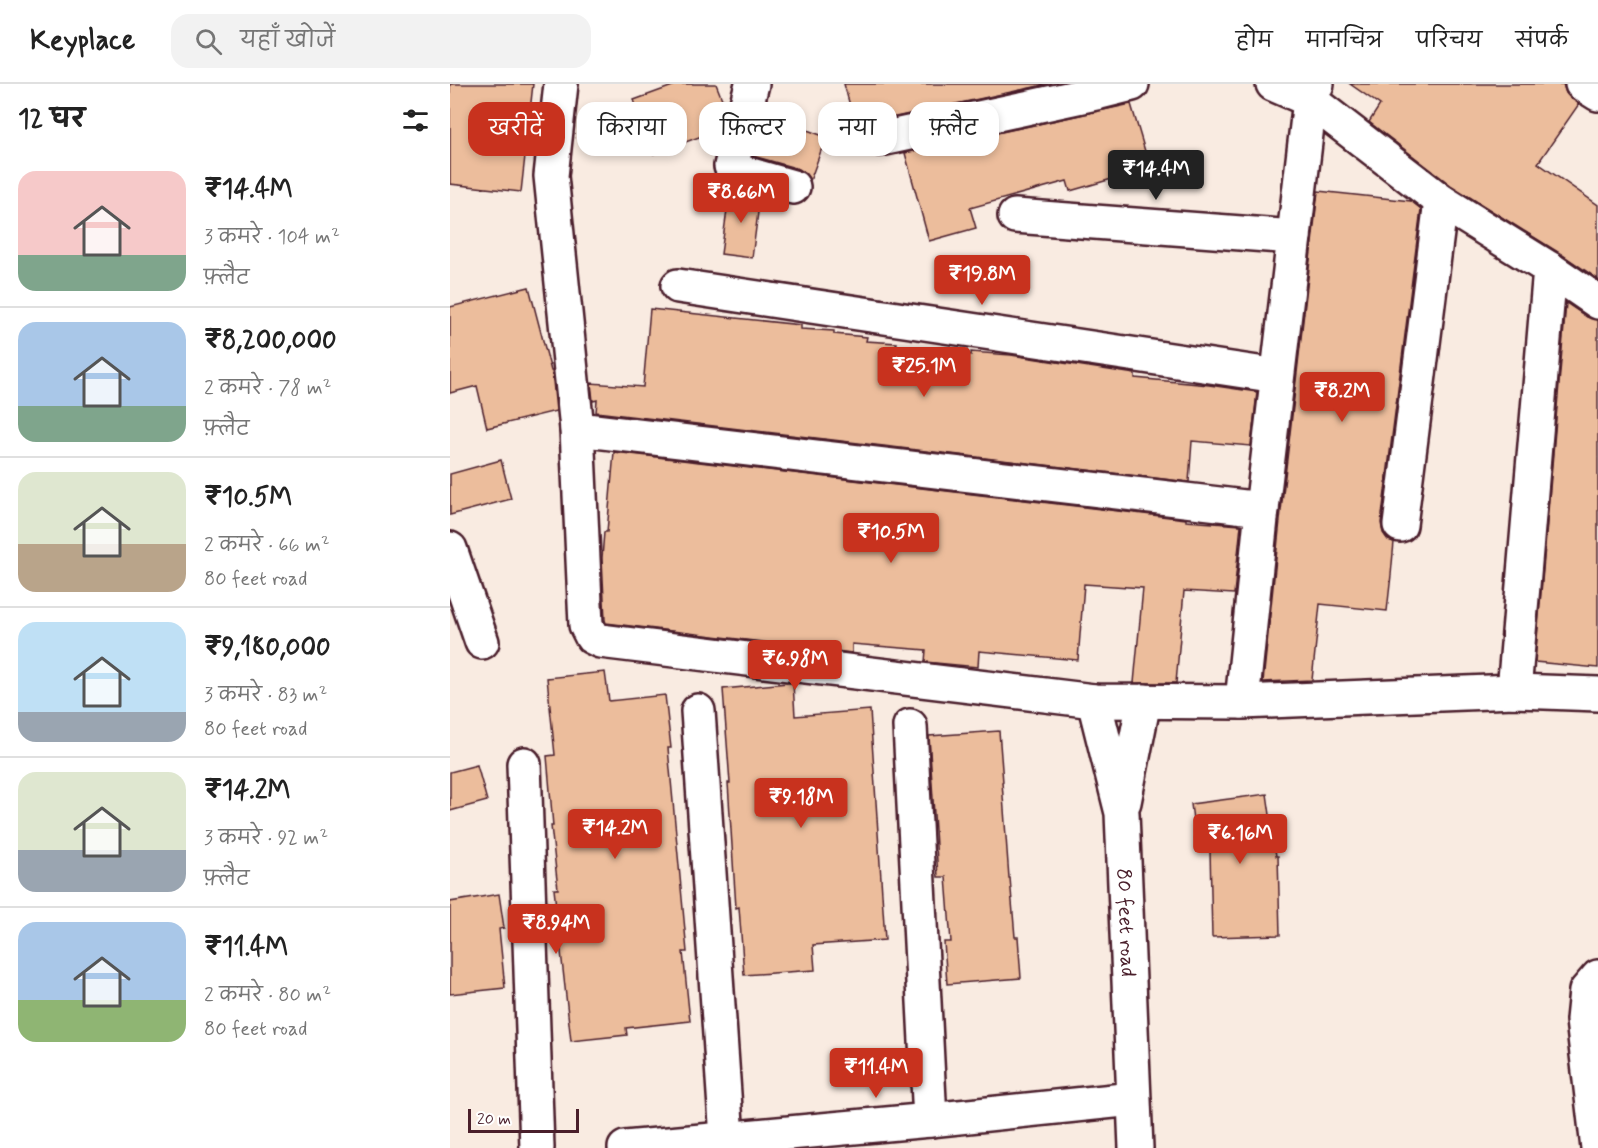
<!DOCTYPE html>
<html lang="hi">
<head>
<meta charset="utf-8">
<style>
	:root { --surface:#fff; --page:#f2f2f2; --text:#222; --muted:#767676; --line:#e0e0e0; --accent:#c8321e }
	body { margin:0; font-family:Mynerve,"Playpen Sans Deva",sans-serif; background:var(--page); color:var(--text); height:100vh; display:flex; flex-direction:column; font-size:22px; white-space:nowrap }
	* { box-sizing:border-box; margin:0 }
	p { font-size:20px; color:var(--muted) }
	.icon { flex:none; width:33px; height:33px; fill:none; stroke:currentColor; stroke-width:2; stroke-linecap:round; stroke-linejoin:round }
	.map { position:relative; flex:1; overflow:hidden }
	.sheet { display:flex; flex-direction:column; background:var(--surface); width:450px }
	.sheet>* { flex:none }
	.banner { position:absolute; left:18px; top:18px; width:570px; height:54px; display:flex; gap:12px }
	.scale { position:absolute; left:18px; bottom:15px; width:111px; box-sizing:border-box; padding-left:6px; border:3px solid #4a1f2b; border-top:0; font-size:16px; line-height:21px; white-space:nowrap; color:#4a1f2b; -webkit-text-stroke:4px #fff; paint-order:stroke }
	.price { position:absolute; translate:-50% -51px; padding:0 14px; border-radius:6px; background:var(--accent); color:#fff; font-size:20px; line-height:39px; filter:drop-shadow(0 2px 3px #0008) }
	.price::after { content:''; position:absolute; left:50%; top:36px; width:18px; height:14px; margin-left:-9px; background:inherit; clip-path:polygon(0 0,100% 0,50% 100%) }
	.price.selected { background:#222; color:#fff }
	ul { padding:0; list-style:none }
	li { display:flex; align-items:center; gap:18px; height:150px; padding:0 18px }
	li+li { border-top:2px solid var(--line) }
	li span { display:grid; place-items:center; flex:none; width:168px; height:120px; border-radius:18px; color:#555 }
	li>.icon { margin-inline-start:auto }
	span .icon { width:72px; height:72px; fill:#fffc; stroke-width:1 }
	li b { font-size:26px }
	h2 { display:flex; justify-content:space-between; align-items:center; height:72px; padding:0 18px; font-size:26px }
	.pill { padding:0 21px; border-radius:18px; background:var(--surface); box-shadow:0 3px 9px #0003; font-size:21px; line-height:54px }
	.pill.selected { background:var(--accent); color:#fff }
	header { display:flex; align-items:center; gap:36px; box-sizing:border-box; height:84px; padding:0 30px; background:var(--surface); border-bottom:2px solid var(--line) }
	header strong { font-size:28px }
	nav { display:flex; gap:33px; margin-inline-start:auto; font-size:21px }
	.search { width:420px; height:54px; background:var(--page); display:flex; align-items:center; gap:15px; box-sizing:border-box; padding:0 21px; border-radius:18px; color:var(--muted); font-size:22px }
	main { display:flex; flex:1; min-height:0 }
	.map>svg:first-child { display:block }
	.building { fill:#ecbd9c; stroke:#4a1f2b; stroke-width:1.5 }
	.lines { fill:none; stroke-linecap:round; stroke-linejoin:round }
	.minor-casing { stroke:#4a1f2b; stroke-width:38 }
	.minor { stroke:#fff; stroke-width:33 }
	.labels { text-anchor:middle; stroke-width:4.5; stroke-linejoin:round; paint-order:stroke }
	.street-label { font-size:21px; fill:#4a1f2b; stroke:#fff }
</style>
</head>
<body>
<header>
<strong>Keyplace</strong>
<div class="search"><svg class="icon" aria-label="search" viewBox="0 0 24 24"><circle cx="10" cy="10" r="6"/><path d="M15 15l6 6"/></svg>यहाँ खोजें</div>
<nav><a>होम</a><a>मानचित्र</a><a>परिचय</a><a>संपर्क</a></nav>
</header>
<main>
<section class="sheet">
<h2>12 घर<svg class="icon" aria-label="filters" viewBox="0 0 24 24"><path d="M4 7h16M4 17h16"/><circle cx="9" cy="7" r="2"/><circle cx="15" cy="17" r="2"/></svg></h2>
<ul>
<li><span style="background:linear-gradient(#f6c9c9 70%,#7fa58c 0)"><svg class="icon" aria-label="home" viewBox="0 0 24 24"><path d="M3 11l9-7 9 7M6 9v11h12V9"/></svg></span><div><b>₹14.4M</b><p>3 कमरे · 104 m²</p><p>फ़्लैट</p></div></li>
<li><span style="background:linear-gradient(#a9c7e8 70%,#7fa58c 0)"><svg class="icon" aria-label="home" viewBox="0 0 24 24"><path d="M3 11l9-7 9 7M6 9v11h12V9"/></svg></span><div><b>₹8,200,000</b><p>2 कमरे · 78 m²</p><p>फ़्लैट</p></div></li>
<li><span style="background:linear-gradient(#dfe7d0 60%,#b9a48a 0)"><svg class="icon" aria-label="home" viewBox="0 0 24 24"><path d="M3 11l9-7 9 7M6 9v11h12V9"/></svg></span><div><b>₹10.5M</b><p>2 कमरे · 66 m²</p><p>80 feet road</p></div></li>
<li><span style="background:linear-gradient(#bfe0f5 75%,#9aa5b1 0)"><svg class="icon" aria-label="home" viewBox="0 0 24 24"><path d="M3 11l9-7 9 7M6 9v11h12V9"/></svg></span><div><b>₹9,180,000</b><p>3 कमरे · 83 m²</p><p>80 feet road</p></div></li>
<li><span style="background:linear-gradient(#dfe7d0 65%,#9aa5b1 0)"><svg class="icon" aria-label="home" viewBox="0 0 24 24"><path d="M3 11l9-7 9 7M6 9v11h12V9"/></svg></span><div><b>₹14.2M</b><p>3 कमरे · 92 m²</p><p>फ़्लैट</p></div></li>
<li><span style="background:linear-gradient(#a9c7e8 65%,#8fb573 0)"><svg class="icon" aria-label="home" viewBox="0 0 24 24"><path d="M3 11l9-7 9 7M6 9v11h12V9"/></svg></span><div><b>₹11.4M</b><p>2 कमरे · 80 m²</p><p>80 feet road</p></div></li>
</ul>
</section>
<div class="map">
<svg width="1148" height="1064" viewBox="0 0 1148 1064">
	<rect width="100%" height="100%" fill="#f9ebe1"/>
	<filter id="ink" filterUnits="userSpaceOnUse"><feTurbulence type="fractalNoise" baseFrequency=".0167" numOctaves="2"/><feDisplacementMap in="SourceGraphic" scale="12" xChannelSelector="R" yChannelSelector="G"/><feConvolveMatrix kernelMatrix="1 2 1 2 8 2 1 2 1" color-interpolation-filters="sRGB"/></filter>
	<g filter="url(#ink)">
		<g class="building">
			<path d="M0,0H83L71,108L0,100Z"/>
			<path d="M228,0H266L272,15L278,17L271,45L203,70L184,16Z"/>
			<path d="M394,0H598L427,37L418,42L413,49V53L409,54Z"/>
			<path d="M900,0H1113L1116,9L1129,20L1088,79L1148,121V195L1111,170L1002,102L919,38L930,21Z"/>
			<path d="M681,20L700,84L620,107L617,97L520,124L526,144L479,157L455,69Z"/>
			<path d="M314,30L376,53L360,97L356,90L349,85L303,72Z"/>
			<path d="M280,104L310,113L302,174L271,170Z"/>
			<path d="M868,107L961,117L971,125L931,439L933,449L938,456L944,458L941,491L937,527L870,520L862,596L813,598L831,427Z"/>
			<path d="M79,203L101,287H102L106,327L37,344L27,302L0,309V223Z"/>
			<path d="M1116,219L1137,233L1148,236V584L1085,578Z"/>
			<path d="M200,225L351,241V245L384,247V250L417,253L416,257L447,259L446,265L521,271V268L561,271L685,290V294L759,301L807,308L801,362L742,357L739,398L146,328L147,316L143,317L141,299L193,303Z"/>
			<path d="M164,368L736,435V437L791,441L784,510L734,507L726,599H684L693,504L634,500L628,576L529,567L528,583L475,578L476,566L402,560V569L156,539L155,536L152,474L154,448H157Z"/>
			<path d="M51,376L61,415L0,431V390Z"/>
			<path d="M155,588L159,617L215,611L221,664H218L237,868H233L240,937L176,944L177,951L121,957L104,805H108L101,742H103L97,672L105,671L97,594Z"/>
			<path d="M338,599H343L345,632L420,626L435,856L363,861L365,886L294,891L289,823L286,824L278,699H280L273,605Z"/>
			<path d="M549,647L553,698H552L559,794H560L565,853H568L571,894L497,900L494,858H501L496,793H488L479,652Z"/>
			<path d="M27,681L37,717L0,727V688Z"/>
			<path d="M817,710L826,772H828L830,851L762,853L760,766L747,767L741,720Z"/>
			<path d="M49,810L54,844L49,845L55,904L0,910V818Z"/>
		</g>
		<g class="lines">
			<defs>
				<g id="minor">
					<path d="M111,0L101,92L127,345L136,541L142,553L150,557L644,617L792,618L1064,607L1148,610"/>
					<path d="M302,0L281,82L284,86L343,103"/>
					<path d="M823,0L860,16L991,117L1100,185L1148,218"/>
					<path d="M1132,0L1148,10"/>
					<path d="M431,55L650,8L682,0"/>
					<path d="M565,132L844,153"/>
					<path d="M228,202L827,292"/>
					<path d="M127,345L812,425"/>
					<path d="M950,441L991,117"/>
					<path d="M0,465L32,558"/>
					<path d="M1064,607L1100,185"/>
					<path id="s1" d="M644,617L672,729L686,1064"/>
					<path d="M792,618L812,425L860,16L867,0"/>
					<path d="M248,627L277,1054"/>
					<path d="M460,642L480,1036"/>
					<path d="M74,680L87,1064"/>
					<path d="M674,718L694,617"/>
					<path d="M175,1064L480,1036L683,1015"/>
					<path d="M1148,1064L1133,936L1136,907L1148,893"/>
				</g>
			</defs>
			<use href="#minor" class="minor-casing"/>
			<use href="#minor" class="minor"/>
		</g>
	</g>
	<g class="labels">
		<g class="street-label">
			<text dy="7" stroke="none"><textPath href="#s1" startOffset="225">80 feet road</textPath></text>
		</g>
	</g>
</svg>
<div class="scale">20 m</div>
<b class="price selected" style="left:706px;top:117px">₹14.4M</b>
<b class="price" style="left:291px;top:140px">₹8.66M</b>
<b class="price" style="left:532px;top:222px">₹19.8M</b>
<b class="price" style="left:474px;top:314px">₹25.1M</b>
<b class="price" style="left:892px;top:339px">₹8.2M</b>
<b class="price" style="left:441px;top:480px">₹10.5M</b>
<b class="price" style="left:345px;top:607px">₹6.98M</b>
<b class="price" style="left:351px;top:745px">₹9.18M</b>
<b class="price" style="left:165px;top:776px">₹14.2M</b>
<b class="price" style="left:790px;top:781px">₹6.16M</b>
<b class="price" style="left:106px;top:871px">₹8.94M</b>
<b class="price" style="left:426px;top:1015px">₹11.4M</b>
<div class="banner">
<a class="pill selected">खरीदें</a>
<a class="pill">किराया</a>
<a class="pill">फ़िल्टर</a>
<a class="pill">नया</a>
<a class="pill">फ़्लैट</a>
</div>
</div>
</main>
</body>
</html>
